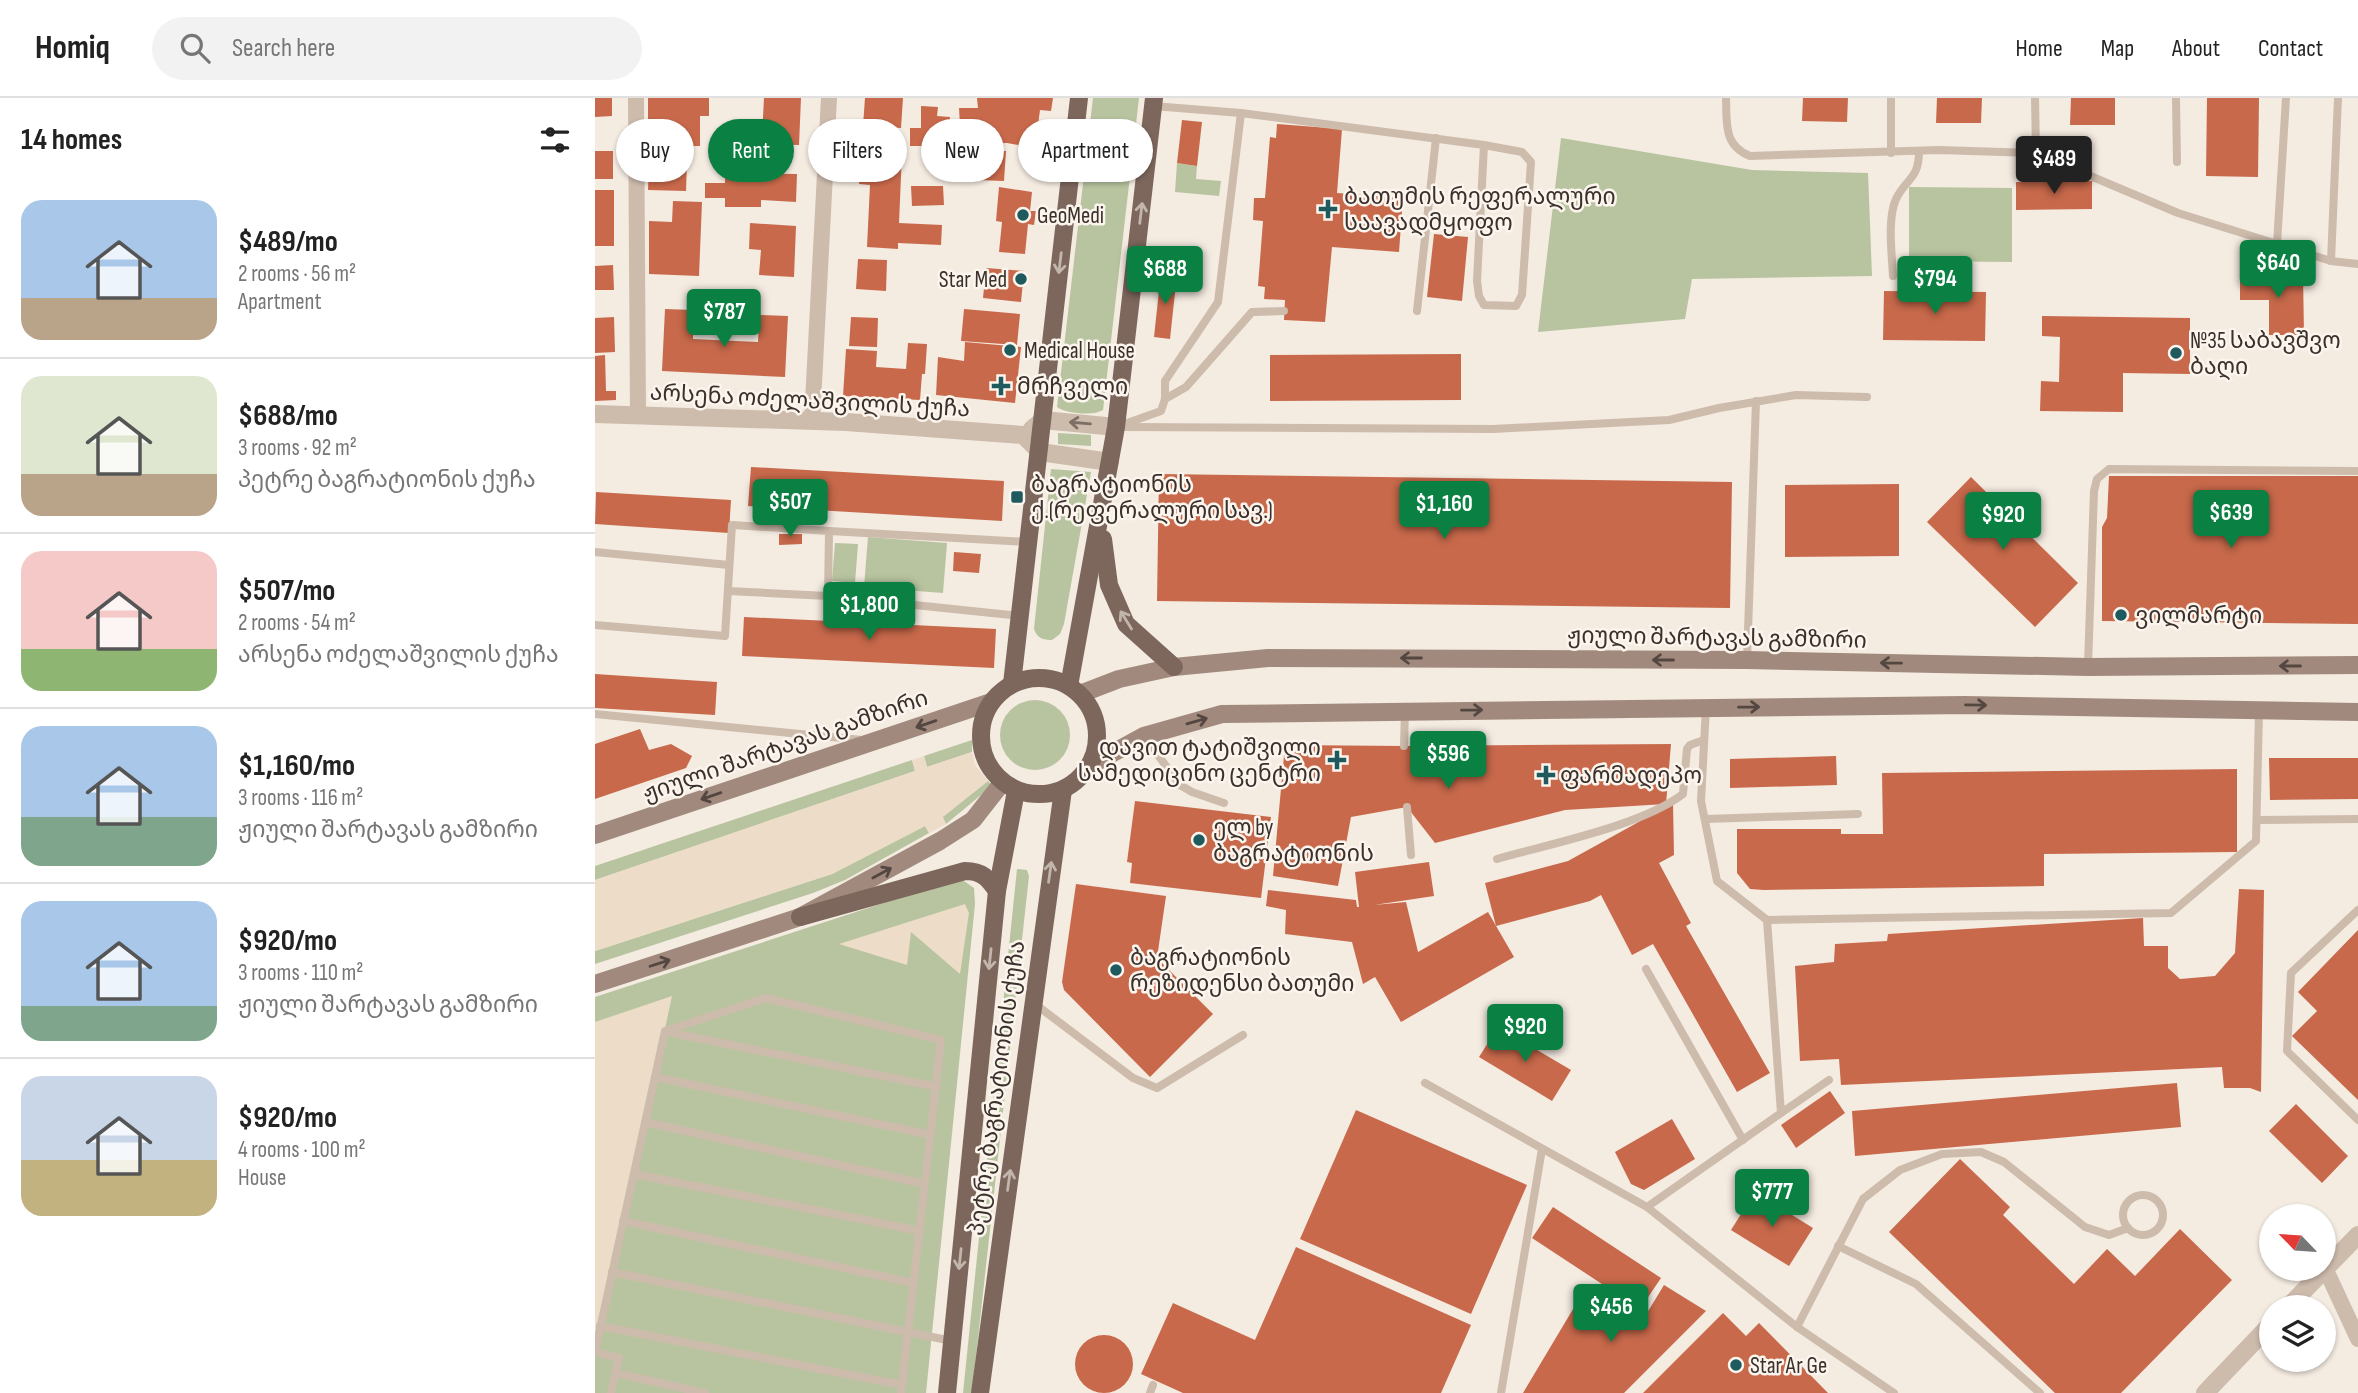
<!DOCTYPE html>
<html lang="en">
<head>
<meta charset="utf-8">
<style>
	:root { --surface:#fff; --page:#f2f2f2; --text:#222; --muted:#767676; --line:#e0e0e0; --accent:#0b8043 }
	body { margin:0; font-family:"Sofia Sans Condensed","Noto Sans Georgian",sans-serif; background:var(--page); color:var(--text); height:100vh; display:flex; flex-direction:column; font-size:26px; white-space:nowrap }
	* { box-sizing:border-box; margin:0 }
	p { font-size:23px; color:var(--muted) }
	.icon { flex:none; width:38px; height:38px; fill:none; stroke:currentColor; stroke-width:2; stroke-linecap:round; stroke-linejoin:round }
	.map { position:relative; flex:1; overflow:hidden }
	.sheet { display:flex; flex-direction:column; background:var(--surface); width:595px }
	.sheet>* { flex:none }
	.banner { position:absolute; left:21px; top:21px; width:665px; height:63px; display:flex; gap:14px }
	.needle { width:46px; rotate:295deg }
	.buttons { position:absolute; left:1664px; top:1106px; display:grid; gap:14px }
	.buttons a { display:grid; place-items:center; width:77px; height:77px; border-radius:50%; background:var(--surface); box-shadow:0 2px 5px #0004; font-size:35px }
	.price { position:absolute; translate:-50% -60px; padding:0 16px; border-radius:7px; background:var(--accent); color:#fff; font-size:23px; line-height:46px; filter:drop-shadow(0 2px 4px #0008) }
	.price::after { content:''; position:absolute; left:50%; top:42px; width:21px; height:16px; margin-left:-10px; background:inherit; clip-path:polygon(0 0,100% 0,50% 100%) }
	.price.on { background:#222; color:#fff }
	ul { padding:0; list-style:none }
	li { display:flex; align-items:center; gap:21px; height:175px; padding:0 21px }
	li+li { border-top:2px solid var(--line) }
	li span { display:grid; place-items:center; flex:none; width:196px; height:140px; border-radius:21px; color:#555 }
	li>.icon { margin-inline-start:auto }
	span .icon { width:84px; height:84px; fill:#fffc; stroke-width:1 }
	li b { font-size:30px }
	h2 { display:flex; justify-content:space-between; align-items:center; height:84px; padding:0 21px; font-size:30px }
	.chip { padding:0 24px; border-radius:32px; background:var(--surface); box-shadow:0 2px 5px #0004; font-size:24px; line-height:63px }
	.chip.on { background:var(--accent); color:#fff }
	header { display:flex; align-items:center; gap:42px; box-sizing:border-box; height:98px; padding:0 35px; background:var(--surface); border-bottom:2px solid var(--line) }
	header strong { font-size:33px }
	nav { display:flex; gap:38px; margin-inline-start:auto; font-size:24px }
	.search { width:490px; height:63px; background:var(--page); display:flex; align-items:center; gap:18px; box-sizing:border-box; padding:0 24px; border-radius:38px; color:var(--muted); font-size:26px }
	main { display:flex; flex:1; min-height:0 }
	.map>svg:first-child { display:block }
	.green { fill:#b8c4a0 }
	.plaza { fill:#ecdcc8 }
	.building { fill:#c8694b }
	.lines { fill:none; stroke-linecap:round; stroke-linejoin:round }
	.service { stroke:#cdbbac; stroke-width:8 }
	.minor { stroke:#cdbbac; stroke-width:16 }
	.tertiary { stroke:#cdbbac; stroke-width:18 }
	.secondary { stroke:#a18a7d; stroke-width:18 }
	.primary { stroke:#7d675c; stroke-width:18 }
	.oneway { stroke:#c2b5ac }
	.oneway2 { stroke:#7d6f65 }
	.oneway3 { stroke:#544640 }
	.poi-dot { fill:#1f5a5e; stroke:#fbf5ee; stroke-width:2.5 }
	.labels { text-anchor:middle; stroke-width:5; stroke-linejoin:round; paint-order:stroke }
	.poi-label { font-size:23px; fill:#3b302b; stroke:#fbf5ee; text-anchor:start }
	.street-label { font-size:23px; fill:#3b302b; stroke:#fbf5ee }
</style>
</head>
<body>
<header>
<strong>Homiq</strong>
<div class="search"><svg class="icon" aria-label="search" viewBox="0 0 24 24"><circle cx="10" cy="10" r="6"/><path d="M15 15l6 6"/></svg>Search here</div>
<nav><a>Home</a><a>Map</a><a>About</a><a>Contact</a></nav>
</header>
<main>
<section class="sheet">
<h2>14 homes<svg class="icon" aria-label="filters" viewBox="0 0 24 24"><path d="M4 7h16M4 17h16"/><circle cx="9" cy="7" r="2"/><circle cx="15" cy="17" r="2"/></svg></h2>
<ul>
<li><span style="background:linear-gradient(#a9c7e8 70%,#b9a48a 0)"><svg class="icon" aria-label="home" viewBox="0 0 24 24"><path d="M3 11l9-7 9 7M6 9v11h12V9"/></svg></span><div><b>$489/mo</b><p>2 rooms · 56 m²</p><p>Apartment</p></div></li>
<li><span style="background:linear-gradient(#dfe7d0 70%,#b9a48a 0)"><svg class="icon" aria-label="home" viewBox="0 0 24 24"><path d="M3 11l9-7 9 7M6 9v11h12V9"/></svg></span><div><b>$688/mo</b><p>3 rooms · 92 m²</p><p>პეტრე ბაგრატიონის ქუჩა</p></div></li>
<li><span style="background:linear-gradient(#f6c9c9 70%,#8fb573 0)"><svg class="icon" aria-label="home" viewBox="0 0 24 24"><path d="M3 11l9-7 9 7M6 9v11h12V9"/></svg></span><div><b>$507/mo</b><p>2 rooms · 54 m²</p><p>არსენა ოძელაშვილის ქუჩა</p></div></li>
<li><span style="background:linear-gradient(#a9c7e8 65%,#7fa58c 0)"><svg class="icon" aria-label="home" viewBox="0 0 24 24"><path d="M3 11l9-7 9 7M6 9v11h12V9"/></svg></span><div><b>$1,160/mo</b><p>3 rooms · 116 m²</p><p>ჟიული შარტავას გამზირი</p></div></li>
<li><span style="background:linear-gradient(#a9c7e8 75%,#7fa58c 0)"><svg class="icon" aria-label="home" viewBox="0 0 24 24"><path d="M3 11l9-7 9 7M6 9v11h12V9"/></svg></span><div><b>$920/mo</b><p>3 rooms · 110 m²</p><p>ჟიული შარტავას გამზირი</p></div></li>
<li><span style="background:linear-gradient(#c9d6e8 60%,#c2b280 0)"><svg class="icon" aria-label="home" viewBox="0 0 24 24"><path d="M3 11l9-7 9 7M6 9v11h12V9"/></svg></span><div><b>$920/mo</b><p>4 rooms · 100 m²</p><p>House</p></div></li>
</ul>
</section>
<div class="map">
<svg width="1763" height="1295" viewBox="0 0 1763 1295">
	<rect width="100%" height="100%" fill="#f4ebe1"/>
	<g class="green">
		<path d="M498,0H544L508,312C498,318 472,316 462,309Z"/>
		<path d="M966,40L1157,72L1273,75L1277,178L1097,181L1090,221L943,234Z"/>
		<path d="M582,65L602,68L601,81L626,83L624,98L580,94Z"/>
		<path d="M1314,89L1417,90V164L1314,163Z"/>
		<path d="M463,335L496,337V348L463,346Z"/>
		<path d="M456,371L496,374L469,526L465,536L457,542C448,542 442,540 439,531Z"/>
		<path d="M273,439L352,445L348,495L269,489Z"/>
		<path d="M240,445L263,446L260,485L237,483Z"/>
		<circle cx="440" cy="637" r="35"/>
		<path d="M377,642V654L332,669L329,658Z"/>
		<path d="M317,662L320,673L0,782V768Z"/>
		<path d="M393,683L397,688L351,726L347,719Z"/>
		<path d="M330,728L334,735L250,782L218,795L0,866V853L237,776Z"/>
		<path d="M422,771L432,772L434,778L377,1295H368Z"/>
		<path d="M356,783H369L379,790L380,806L331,1295H0V899Z"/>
	</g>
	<g class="plaza">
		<path d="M377,654L380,667L393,683L348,719L351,726L334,735L330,728L237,776L0,853V782L320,673L317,662L329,658L332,669Z"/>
		<path d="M370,806L374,815L365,876L316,834L312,867L244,846Z"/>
		<path d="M77,898L39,1076L0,1254V924Z"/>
	</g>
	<g class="building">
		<path d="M0,0H17V18L0,19Z"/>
		<path d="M53,0H114V18H105V48H53Z"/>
		<path d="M169,0H206L204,47L168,46V54L153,55L154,63H130L129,39L167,38Z"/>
		<path d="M270,0H308L306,30L268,28Z"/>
		<path d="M382,0H458L456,13L445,12L440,50L412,45L366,46L364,10H383Z"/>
		<path d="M1208,0H1253L1252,24L1207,23Z"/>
		<path d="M1342,0H1387L1386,25H1341Z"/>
		<path d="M1476,0H1520V27H1475Z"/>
		<path d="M1612,0H1664L1663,79L1611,78Z"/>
		<path d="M326,8L343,9L342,18L355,19L354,30H351V48H315V30H326Z"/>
		<path d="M587,22L607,24L602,68L582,65Z"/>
		<path d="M682,26L747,31L742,95L808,100L804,154L737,149L730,224L689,222L690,202L669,201L670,189L663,188L668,123L658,122L659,100H670L675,39L681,40Z"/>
		<path d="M384,51L411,53L409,83L382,82Z"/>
		<rect x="0" y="53" width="18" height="28"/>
		<path d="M266,54L307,55L304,125L347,127L346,147L303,145V151L272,149L275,87L264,86Z"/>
		<path d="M54,62L92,63L91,93L53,92Z"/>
		<path d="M130,75L202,76L201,104L166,102V109H130V100H110V85H130Z"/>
		<path d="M1497,83V111L1421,112V84Z"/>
		<path d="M316,88H348L349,107L317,108Z"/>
		<path d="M404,89L437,94L435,113H441L439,127L433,126L430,156L404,154L407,124L401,123Z"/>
		<rect x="0" y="92" width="19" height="56"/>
		<path d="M78,103L107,104L104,178L54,176V123L77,124Z"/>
		<path d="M155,125L201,128L199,179L164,177L166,152L154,151Z"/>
		<path d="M839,136L873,139L867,203L832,199Z"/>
		<path d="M263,161L292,162L291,193L261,191Z"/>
		<path d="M18,167L19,192H0V168Z"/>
		<path d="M391,170L429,173L426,204L388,200Z"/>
		<path d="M566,174L582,176L575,241L559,239Z"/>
		<path d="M1708,176L1709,237H1674V202H1645V177Z"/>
		<path d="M1289,193L1391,194L1390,243L1288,242Z"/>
		<path d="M70,211L99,212L98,241L163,244L164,217L193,218L190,279L67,273Z"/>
		<path d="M369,211L425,216L422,247L366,243Z"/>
		<path d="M1447,218L1595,220V276L1528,275V314L1445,313L1446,283L1464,284L1465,239L1447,238Z"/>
		<path d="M19,219L20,254L0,255V220Z"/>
		<path d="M256,219L283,220L282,249L254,248Z"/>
		<path d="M370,244L426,249L420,305L341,297L343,259L369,263Z"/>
		<path d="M313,245L332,246L330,276H327L325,302L248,298L251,251L282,253L281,269L311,271Z"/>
		<path d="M866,256V302L675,303V257Z"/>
		<path d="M10,257L11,293H21V302L0,303V258Z"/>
		<path d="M156,369L409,383L407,423L153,408Z"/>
		<path d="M564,376L1137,384L1135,510L562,503Z"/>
		<path d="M1514,378H1763V526L1507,523V429L1512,420Z"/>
		<path d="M1376,379L1483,485L1440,529L1332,424Z"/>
		<path d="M1304,386V458L1190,459V387Z"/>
		<path d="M1,394L136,402L134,435L0,426Z"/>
		<path d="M184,436H207V446L184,447Z"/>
		<path d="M359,454L386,456L384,475L358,473Z"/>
		<path d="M149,519L401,531L399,570L147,558Z"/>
		<path d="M0,576L122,584L120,617L0,610Z"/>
		<path d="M45,631L54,652L76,646L97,658L91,670L0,701V646Z"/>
		<path d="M1076,646L1071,706L970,712L840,745L812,709L756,719L743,788L678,778L690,647L809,648Z"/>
		<path d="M1241,658L1242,687L1135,690V661Z"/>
		<path d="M1674,660H1763V701L1675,702Z"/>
		<path d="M1642,671V754L1449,756V788L1169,792L1155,791L1142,775V731H1246V736H1288L1287,675Z"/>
		<path d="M540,703L676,719L666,800L535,785L537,765L532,764Z"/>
		<path d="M1078,705L1079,757L1064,765L1096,825L1091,828L1175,975L1142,994L1058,846L1037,857L1006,797L995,803L901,828L890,785L973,763Z"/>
		<path d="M834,764L839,798L779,807L811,804L823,854L893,814L919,859L806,924L780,879L768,886L757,844L690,836L691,812L671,808L673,792L761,802L762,809H764L760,774Z"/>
		<path d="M481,786L571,798L562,860L618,916L555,979L469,892L467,884Z"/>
		<path d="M1644,791L1669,792L1666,994L1655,990H1629L1627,969L1246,987L1244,961L1205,963L1200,868L1239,864L1240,846L1292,843L1293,836L1548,820L1549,848H1573V870L1585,881L1620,878L1640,855Z"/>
		<path d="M1763,832V1002L1697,938L1722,913L1703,894Z"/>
		<path d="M903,929L976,972L957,1003L884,959Z"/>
		<path d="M1582,985L1586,1029L1260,1058L1257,1013Z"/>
		<path d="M1235,993L1250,1015L1201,1050L1186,1027Z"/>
		<path d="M1701,1006L1753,1058L1727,1085L1674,1033Z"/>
		<path d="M761,1012L932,1087L876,1216L705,1141Z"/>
		<path d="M1077,1021L1100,1061L1049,1092L1036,1086L1020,1054Z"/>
		<path d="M1365,1061L1415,1109L1408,1117L1479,1186L1512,1151L1540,1178L1585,1131L1637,1182L1526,1295H1460L1294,1134Z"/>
		<path d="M1160,1094L1218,1130L1194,1168L1136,1132Z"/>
		<path d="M958,1109L1066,1180L1045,1211L937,1140Z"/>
		<path d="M701,1149L876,1227L846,1295H588L546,1276L578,1205L660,1242Z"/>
		<path d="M993,1186L1049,1220L1069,1187L1111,1213L1029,1295H928Z"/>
		<path d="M1128,1215L1151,1238L1164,1225L1233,1295H1048Z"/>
		<circle cx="509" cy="1266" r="29"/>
	</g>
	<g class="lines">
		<g class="service">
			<path d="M1131,0C1132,25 1128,47 1155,58L1344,52L1441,55L1583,115L1682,146L1691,0"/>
			<path d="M1440,0L1441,55"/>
			<path d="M1581,0L1582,64"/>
			<path d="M1743,0L1736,163L1763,166"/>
			<path d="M558,8L646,15"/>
			<path d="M1296,55V0"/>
			<path d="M1682,146L1736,163"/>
			<path d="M1298,178C1297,157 1292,121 1301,101C1311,80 1324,82 1324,53"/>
			<path d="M822,213L841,40"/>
			<path d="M570,301L591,289L657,214L689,213"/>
			<path d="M521,329L566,313L570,301V283L623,204L646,15L889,47L927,54L936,64L927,197L921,208L889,207L884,198L882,183L889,47"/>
			<path d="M528,329L898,331L1074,322L1124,310L1201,297L1272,299"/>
			<path d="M234,433L434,444"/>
			<path d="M0,454L134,467"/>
			<path d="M233,498L425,518"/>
			<path d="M0,527L130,538C132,501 135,464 137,427L234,433L233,498L133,493"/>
			<path d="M1152,562L1161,303"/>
			<path d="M1493,568L1499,393L1502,381L1514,371L1763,373"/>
			<path d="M1111,609L1106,703L1122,783L1172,822L1576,815L1661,743L1664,613"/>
			<path d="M0,616L267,642"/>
			<path d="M549,638L585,687L597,694L629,705"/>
			<path d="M809,648L810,613"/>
			<path d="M812,709L816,757"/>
			<path d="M1111,721L1263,716"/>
			<path d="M1662,722L1763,721"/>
			<path d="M902,761C954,746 1046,728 1088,696L1092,651L1095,647L1109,642"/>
			<path d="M1763,812L1696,875L1692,953L1763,1022"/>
			<path d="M1051,871L1148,1042"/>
			<path d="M440,906L538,980L562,990L648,937"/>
			<path d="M73,934L342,989"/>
			<path d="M60,979L336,1037"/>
			<path d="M830,985L1052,1109L1202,1229L1299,1295"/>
			<path d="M1186,1015L1234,982"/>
			<path d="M50,1024L330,1086"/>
			<path d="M39,1076L325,1133"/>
			<circle cx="1548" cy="1117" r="20"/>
			<path d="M1052,1109L1186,1015L1172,822"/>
			<path d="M28,1123L319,1185"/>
			<path d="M1243,1148L1321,1186L1445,1295"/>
			<path d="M17,1174L357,1243"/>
			<path d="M5,1228L307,1287"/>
			<path d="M1202,1229L1268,1101L1305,1072L1347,1056L1386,1054L1409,1064L1490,1129L1514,1137L1533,1130"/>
			<path d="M0,1254L70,933L171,900L346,942L306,1295"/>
			<path d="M0,1254L24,1260L16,1295"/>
			<path d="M20,1275L110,1295"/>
			<path d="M555,1295L558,1287"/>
			<path d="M906,1295L947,1051"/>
		</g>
		<g class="minor">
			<path d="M41,0L43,318"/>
			<path d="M217,323L234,0"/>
			<path d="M1730,1170L1763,1241"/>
		</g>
		<g class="tertiary">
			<path d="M0,316L251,324L428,337L445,354L515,364"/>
			<path d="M437,331L448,322L521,329"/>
			<path d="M1693,1209L1763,1137"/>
			<path d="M1610,1295L1676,1226"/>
		</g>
		<g class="secondary">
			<path d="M485,596L524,581L579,569L673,560L1152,562L1493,569L1763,567"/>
			<path d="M494,668L549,638L627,616L1370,607L1763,614"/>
			<path d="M0,737L396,604"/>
			<path d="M0,886L205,819L345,743L378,722L407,685"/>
		</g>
		<g class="primary">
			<path d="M508,441L514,487L531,526L579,569"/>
			<circle cx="444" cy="638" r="58"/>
			<path d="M417,586L484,0"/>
			<path d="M474,588L521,329L559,0"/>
			<path d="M205,819L370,773C387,773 393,780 402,793"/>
			<path d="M352,1295L402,793L421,693"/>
			<path d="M385,1295L468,692"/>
		</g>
	</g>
	<defs><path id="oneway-shaft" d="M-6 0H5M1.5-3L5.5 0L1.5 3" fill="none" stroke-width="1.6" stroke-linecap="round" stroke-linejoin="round" transform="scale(1.75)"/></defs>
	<g class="oneway">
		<use href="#oneway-shaft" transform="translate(546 115) rotate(-83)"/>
		<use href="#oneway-shaft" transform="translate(465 165) rotate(97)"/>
		<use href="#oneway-shaft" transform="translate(531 522) rotate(-122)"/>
		<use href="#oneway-shaft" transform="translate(455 774) rotate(-82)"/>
		<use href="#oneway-shaft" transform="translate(395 861) rotate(96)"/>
		<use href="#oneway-shaft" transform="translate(414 1082) rotate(-82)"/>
		<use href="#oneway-shaft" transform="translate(365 1161) rotate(96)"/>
	</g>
	<use class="oneway2" href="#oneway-shaft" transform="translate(485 325) rotate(-175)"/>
	<g class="oneway3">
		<use href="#oneway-shaft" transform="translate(816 560) rotate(-180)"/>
		<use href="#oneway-shaft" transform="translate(1068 562) rotate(-180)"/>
		<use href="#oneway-shaft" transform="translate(1296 565) rotate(-179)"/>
		<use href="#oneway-shaft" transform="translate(1695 568) rotate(180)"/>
		<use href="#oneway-shaft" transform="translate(1381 607) rotate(1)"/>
		<use href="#oneway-shaft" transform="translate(1154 609) rotate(-1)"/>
		<use href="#oneway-shaft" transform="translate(877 612) rotate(-1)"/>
		<use href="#oneway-shaft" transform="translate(602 623) rotate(-16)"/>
		<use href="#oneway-shaft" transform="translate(331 626) rotate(161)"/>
		<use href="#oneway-shaft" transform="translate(116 698) rotate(161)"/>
		<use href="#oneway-shaft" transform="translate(287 775) rotate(-29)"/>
		<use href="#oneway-shaft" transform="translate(65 865) rotate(-18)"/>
	</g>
	<g class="poi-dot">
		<path d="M729.5 100.5h7v7h7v7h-7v7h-7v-7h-7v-7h7z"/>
		<circle cx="428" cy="117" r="7"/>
		<circle cx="426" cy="181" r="7"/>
		<circle cx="415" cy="252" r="7"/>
		<circle cx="1581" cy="255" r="7"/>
		<path d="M402.5 277.5h7v7h7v7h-7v7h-7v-7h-7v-7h7z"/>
		<rect x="415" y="392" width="14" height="14" rx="3.5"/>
		<circle cx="1526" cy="517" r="7"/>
		<path d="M738.5 651.5h7v7h7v7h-7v7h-7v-7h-7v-7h7z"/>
		<path d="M947.5 666.5h7v7h7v7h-7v7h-7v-7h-7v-7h7z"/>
		<circle cx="604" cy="742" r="7"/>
		<circle cx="521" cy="872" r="7"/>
		<circle cx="1141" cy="1267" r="7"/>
	</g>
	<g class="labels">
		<g class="poi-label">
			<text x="749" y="106">ბათუმის რეფერალური<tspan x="749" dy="26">საავადმყოფო</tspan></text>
			<text x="442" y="125">GeoMedi</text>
			<text x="412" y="189" text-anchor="end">Star Med</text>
			<text x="1595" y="250">№35 საბავშვო<tspan x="1595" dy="26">ბაღი</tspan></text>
			<text x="429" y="260">Medical House</text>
			<text x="422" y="296">მრჩველი</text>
			<text x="436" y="394">ბაგრატიონის<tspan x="436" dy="26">ქ.(რეფერალური სავ.)</tspan></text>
			<text x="1540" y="525">ვილმარტი</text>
			<text x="726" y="657" text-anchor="end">დავით ტატიშვილი<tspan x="726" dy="26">სამედიცინო ცენტრი</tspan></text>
			<text x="965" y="685">ფარმადეპო</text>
			<text x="618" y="737">ელ by<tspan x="618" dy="26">ბაგრატიონის</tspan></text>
			<text x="535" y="867">ბაგრატიონის<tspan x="535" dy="26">რეზიდენსი ბათუმი</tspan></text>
			<text x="1155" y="1275">Star Ar Ge</text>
		</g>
		<g class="street-label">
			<text transform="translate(215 302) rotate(3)" y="8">არსენა ოძელაშვილის ქუჩა</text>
			<text transform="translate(1122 539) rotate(1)" y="8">ჟიული შარტავას გამზირი</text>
			<text transform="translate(190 647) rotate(-19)" y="8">ჟიული შარტავას გამზირი</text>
			<text transform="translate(401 990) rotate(-82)" y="8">პეტრე ბაგრატიონის ქუჩა</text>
		</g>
	</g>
</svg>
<div class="buttons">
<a><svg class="needle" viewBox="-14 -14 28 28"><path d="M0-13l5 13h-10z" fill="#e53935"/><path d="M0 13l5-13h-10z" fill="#767676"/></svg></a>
<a><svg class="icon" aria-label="layers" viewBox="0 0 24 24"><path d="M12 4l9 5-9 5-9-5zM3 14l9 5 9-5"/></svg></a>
</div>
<b class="price on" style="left:1459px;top:98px">$489</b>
<b class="price" style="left:1683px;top:202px">$640</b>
<b class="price" style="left:570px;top:208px">$688</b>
<b class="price" style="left:1340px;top:218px">$794</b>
<b class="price" style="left:129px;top:251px">$787</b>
<b class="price" style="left:195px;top:441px">$507</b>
<b class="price" style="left:849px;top:443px">$1,160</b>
<b class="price" style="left:1636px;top:452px">$639</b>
<b class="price" style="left:1408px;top:454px">$920</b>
<b class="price" style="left:274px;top:544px">$1,800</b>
<b class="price" style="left:853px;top:693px">$596</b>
<b class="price" style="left:930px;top:966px">$920</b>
<b class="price" style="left:1177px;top:1131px">$777</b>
<b class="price" style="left:1016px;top:1246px">$456</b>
<div class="banner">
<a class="chip">Buy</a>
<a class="chip on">Rent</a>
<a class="chip">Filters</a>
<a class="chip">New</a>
<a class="chip">Apartment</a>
</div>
</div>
</main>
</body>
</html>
